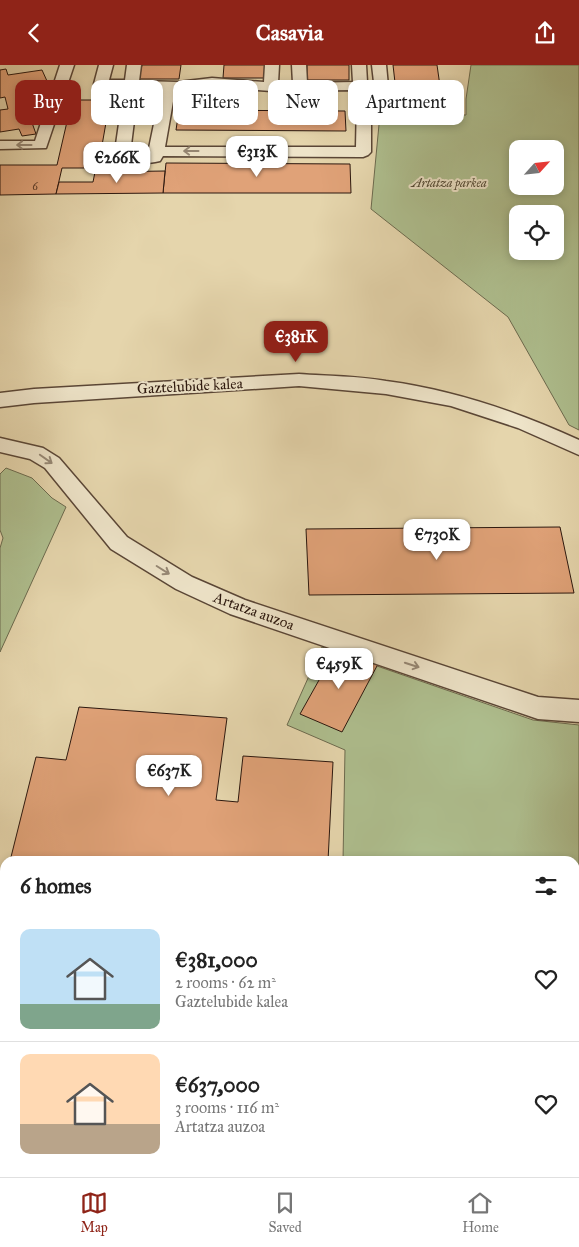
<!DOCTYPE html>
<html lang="en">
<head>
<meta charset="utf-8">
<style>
	:root { --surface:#fff; --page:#f6f6f6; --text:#222; --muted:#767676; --line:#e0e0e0; --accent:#8f2418 }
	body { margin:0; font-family:"IM FELL Great Primer",serif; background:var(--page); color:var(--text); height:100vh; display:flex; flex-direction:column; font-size:19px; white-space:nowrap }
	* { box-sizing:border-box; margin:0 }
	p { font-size:16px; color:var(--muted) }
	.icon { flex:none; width:28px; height:28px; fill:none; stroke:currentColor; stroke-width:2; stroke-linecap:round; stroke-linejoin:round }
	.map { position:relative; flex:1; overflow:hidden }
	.side { position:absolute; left:0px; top:791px; width:580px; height:321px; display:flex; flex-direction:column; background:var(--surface); border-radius:15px 15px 0 0; box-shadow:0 2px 8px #0003 }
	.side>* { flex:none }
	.top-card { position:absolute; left:15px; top:15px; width:550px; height:45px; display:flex; gap:10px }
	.needle { width:32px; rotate:63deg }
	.buttons { position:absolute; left:509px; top:75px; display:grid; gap:10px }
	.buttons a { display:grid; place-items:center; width:55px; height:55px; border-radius:10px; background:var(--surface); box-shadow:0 2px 8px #0003; font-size:25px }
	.price { position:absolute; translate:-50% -42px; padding:0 11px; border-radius:10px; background:#fff; color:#222; font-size:16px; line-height:32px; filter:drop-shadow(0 1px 2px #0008) }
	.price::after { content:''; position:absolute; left:50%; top:30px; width:15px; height:11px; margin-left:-8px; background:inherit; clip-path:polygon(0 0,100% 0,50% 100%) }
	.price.active { background:var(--accent); color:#fff }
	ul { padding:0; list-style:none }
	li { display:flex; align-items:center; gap:15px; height:125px; padding:0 20px }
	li+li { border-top:1px solid var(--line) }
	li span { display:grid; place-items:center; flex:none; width:140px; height:100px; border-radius:10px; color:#555 }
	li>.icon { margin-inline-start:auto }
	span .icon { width:60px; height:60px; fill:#fffc; stroke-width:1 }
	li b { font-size:21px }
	h2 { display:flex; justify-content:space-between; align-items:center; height:60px; padding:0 20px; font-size:21px }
	.chip { padding:0 18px; border-radius:10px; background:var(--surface); box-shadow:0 2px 8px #0003; font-size:18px; line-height:45px }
	.chip.active { background:var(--accent); color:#fff }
	header { display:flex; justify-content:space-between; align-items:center; height:65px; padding:0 20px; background:var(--accent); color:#fff; font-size:22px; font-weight:700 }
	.tab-bar { display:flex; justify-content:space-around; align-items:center; height:70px; border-top:1px solid var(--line); background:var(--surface); font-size:14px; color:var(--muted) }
	.tab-bar a { display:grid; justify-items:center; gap:2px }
	.tab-bar .active { color:var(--accent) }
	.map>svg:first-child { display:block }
	.green { fill:#aebe8e; stroke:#6c6a4e; fill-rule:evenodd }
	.building { fill:#e0a278; stroke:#2b170e }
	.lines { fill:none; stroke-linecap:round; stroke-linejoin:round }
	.minor-casing { stroke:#5a4636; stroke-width:3 }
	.minor { fill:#eee4c9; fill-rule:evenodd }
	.oneway { stroke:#968875 }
	.labels { text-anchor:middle; stroke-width:4; stroke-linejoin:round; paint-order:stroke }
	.far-number-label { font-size:11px; fill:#583a28 }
	.far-park-label { font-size:12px; font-style:italic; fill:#524934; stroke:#eee4c9 }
	.street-label { font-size:15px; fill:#2b170e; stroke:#eee4c9 }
</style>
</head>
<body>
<header><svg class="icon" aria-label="back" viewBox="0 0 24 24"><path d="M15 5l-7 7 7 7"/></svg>Casavia<svg class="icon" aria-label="share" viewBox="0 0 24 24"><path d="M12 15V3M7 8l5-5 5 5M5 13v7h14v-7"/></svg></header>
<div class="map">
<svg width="579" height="1112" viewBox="0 0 579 1112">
	<rect width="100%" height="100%" fill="#e5d5ac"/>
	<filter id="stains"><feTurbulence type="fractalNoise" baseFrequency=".004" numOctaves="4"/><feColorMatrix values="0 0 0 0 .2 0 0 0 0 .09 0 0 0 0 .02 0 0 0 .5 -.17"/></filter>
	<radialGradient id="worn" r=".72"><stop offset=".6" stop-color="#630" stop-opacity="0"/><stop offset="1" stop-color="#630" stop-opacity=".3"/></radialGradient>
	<g class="green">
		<path d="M471,0H579V365L569,360L508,252L371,144L380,49L466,50V34ZM518,84H555V121H518ZM518,149H555V186H518Z"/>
		<path d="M6,403L32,413L52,433L66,442L0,587V483L3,473L0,465V409Z"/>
		<path d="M322,582L533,655L579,660V1077L575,1083V796H343L345,685L287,660Z"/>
		<path d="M0,908L5,909V1108H554L549,1112H0Z"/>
	</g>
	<g class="building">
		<path d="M142,0H181L179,14H139Z"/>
		<path d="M224,0H265L264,13H223Z"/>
		<rect x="307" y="0" width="42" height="15"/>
		<path d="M393,0H437L442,35H397Z"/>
		<path d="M6,4L8,10L42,5L47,16L30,19L36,34L21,37L24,45L33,43L36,51L30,52L36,69L22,71L19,64L0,67V45L8,44L5,32L0,33V5Z"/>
		<path d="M72,35H110L98,103H62L56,129L0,130V100H57Z"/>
		<path d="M179,45L345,46L346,66L176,65Z"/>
		<path d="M166,98L350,99L351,128H163Z"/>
		<path d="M165,106L163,128L56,129L59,117H93L95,107Z"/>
		<path d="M560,462L574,528L309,530L306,464Z"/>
		<path d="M337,583L378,599L342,667L300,649Z"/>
		<path d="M79,642L227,653L216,735L238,737L243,691L333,697L328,796H10L36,692L66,695Z"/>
		<path d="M5,818V895H0V838Z"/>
	</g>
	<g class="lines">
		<defs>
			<g id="minor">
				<path d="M60,0H74L46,83L0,84V76H35Z"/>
				<path d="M99,0H113L109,15H125L127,0H141L139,16L178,17L212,13L264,17L265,0H279L278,18H293L292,0H306L307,18L353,17L352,0H366L367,17H374L372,0H386L389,32L385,36H375L373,33L374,25H368L371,34V87L368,90L363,92L163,91L160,96C148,99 129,99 117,96L114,93L124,24L96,22L94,19ZM212,22L271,26L354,25L357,34L356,82H165L175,25ZM138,24L161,25L148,88H130Z"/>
				<path d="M299,309C328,311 358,311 386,316C454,325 518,347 579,375V390L518,363L451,341L386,329L299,321L34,338L0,342V328L34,324Z"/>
				<path d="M0,373L43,383L59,393L127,472L192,512L245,535L538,632L579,635V657L538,654L230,549L176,524L111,484L45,403L30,394L0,387Z"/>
			</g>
		</defs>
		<use href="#minor" class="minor-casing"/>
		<use href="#minor" class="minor"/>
	</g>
	<defs><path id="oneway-shaft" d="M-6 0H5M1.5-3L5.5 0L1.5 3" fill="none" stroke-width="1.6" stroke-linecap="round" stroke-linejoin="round" transform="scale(1.25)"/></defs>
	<g class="oneway">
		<use href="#oneway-shaft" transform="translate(24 80) rotate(180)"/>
		<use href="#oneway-shaft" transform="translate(191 86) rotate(-180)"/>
		<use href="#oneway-shaft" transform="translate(46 394) rotate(35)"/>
		<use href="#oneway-shaft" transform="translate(163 505) rotate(32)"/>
		<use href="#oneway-shaft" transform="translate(412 600) rotate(18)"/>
	</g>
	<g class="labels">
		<g class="far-number-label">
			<text x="35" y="125">6</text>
		</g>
		<g class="far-park-label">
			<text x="449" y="122">Artatza parkea</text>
		</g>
		<g class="street-label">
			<text transform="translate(190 321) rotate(-3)" y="5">Gaztelubide kalea</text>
			<text transform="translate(254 546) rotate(20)" y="5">Artatza auzoa</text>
		</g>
	</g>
	<rect width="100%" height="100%" filter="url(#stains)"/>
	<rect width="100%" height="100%" fill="url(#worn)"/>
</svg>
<div class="buttons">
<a><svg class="needle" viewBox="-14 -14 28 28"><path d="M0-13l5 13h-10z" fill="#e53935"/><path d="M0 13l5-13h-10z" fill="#767676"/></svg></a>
<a><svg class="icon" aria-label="locate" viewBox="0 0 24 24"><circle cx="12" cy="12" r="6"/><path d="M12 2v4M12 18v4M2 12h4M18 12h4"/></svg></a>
</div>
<b class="price" style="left:257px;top:113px">€313K</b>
<b class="price" style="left:117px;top:119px">€266K</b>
<b class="price active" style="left:296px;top:298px">€381K</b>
<b class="price" style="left:437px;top:496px">€730K</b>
<b class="price" style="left:339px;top:625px">€459K</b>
<b class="price" style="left:169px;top:732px">€637K</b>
<div class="top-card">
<a class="chip active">Buy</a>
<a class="chip">Rent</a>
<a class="chip">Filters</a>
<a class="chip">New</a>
<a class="chip">Apartment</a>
</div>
<section class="side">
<h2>6 homes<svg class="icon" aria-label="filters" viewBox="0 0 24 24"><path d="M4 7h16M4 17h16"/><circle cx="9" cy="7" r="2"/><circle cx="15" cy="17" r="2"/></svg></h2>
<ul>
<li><span style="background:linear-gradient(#bfe0f5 75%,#7fa58c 0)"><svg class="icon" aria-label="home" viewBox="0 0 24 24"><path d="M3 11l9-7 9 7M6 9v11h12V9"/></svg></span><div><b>€381,000</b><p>2 rooms · 62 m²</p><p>Gaztelubide kalea</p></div><svg class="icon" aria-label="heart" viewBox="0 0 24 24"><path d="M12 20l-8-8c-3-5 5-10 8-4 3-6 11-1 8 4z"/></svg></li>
<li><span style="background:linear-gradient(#ffd9b3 70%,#b9a48a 0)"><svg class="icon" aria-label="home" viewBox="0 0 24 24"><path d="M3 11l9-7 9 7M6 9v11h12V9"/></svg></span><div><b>€637,000</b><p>3 rooms · 116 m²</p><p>Artatza auzoa</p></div><svg class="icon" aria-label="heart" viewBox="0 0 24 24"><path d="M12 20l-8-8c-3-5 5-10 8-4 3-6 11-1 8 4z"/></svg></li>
</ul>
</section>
</div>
<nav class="tab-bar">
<a class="active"><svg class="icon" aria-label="map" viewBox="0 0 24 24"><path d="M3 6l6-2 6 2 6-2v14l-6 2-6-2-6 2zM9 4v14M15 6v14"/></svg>Map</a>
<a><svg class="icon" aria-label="saved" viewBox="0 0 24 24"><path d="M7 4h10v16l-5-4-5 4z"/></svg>Saved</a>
<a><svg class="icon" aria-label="home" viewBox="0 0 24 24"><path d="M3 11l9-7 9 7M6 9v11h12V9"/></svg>Home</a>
</nav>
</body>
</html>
